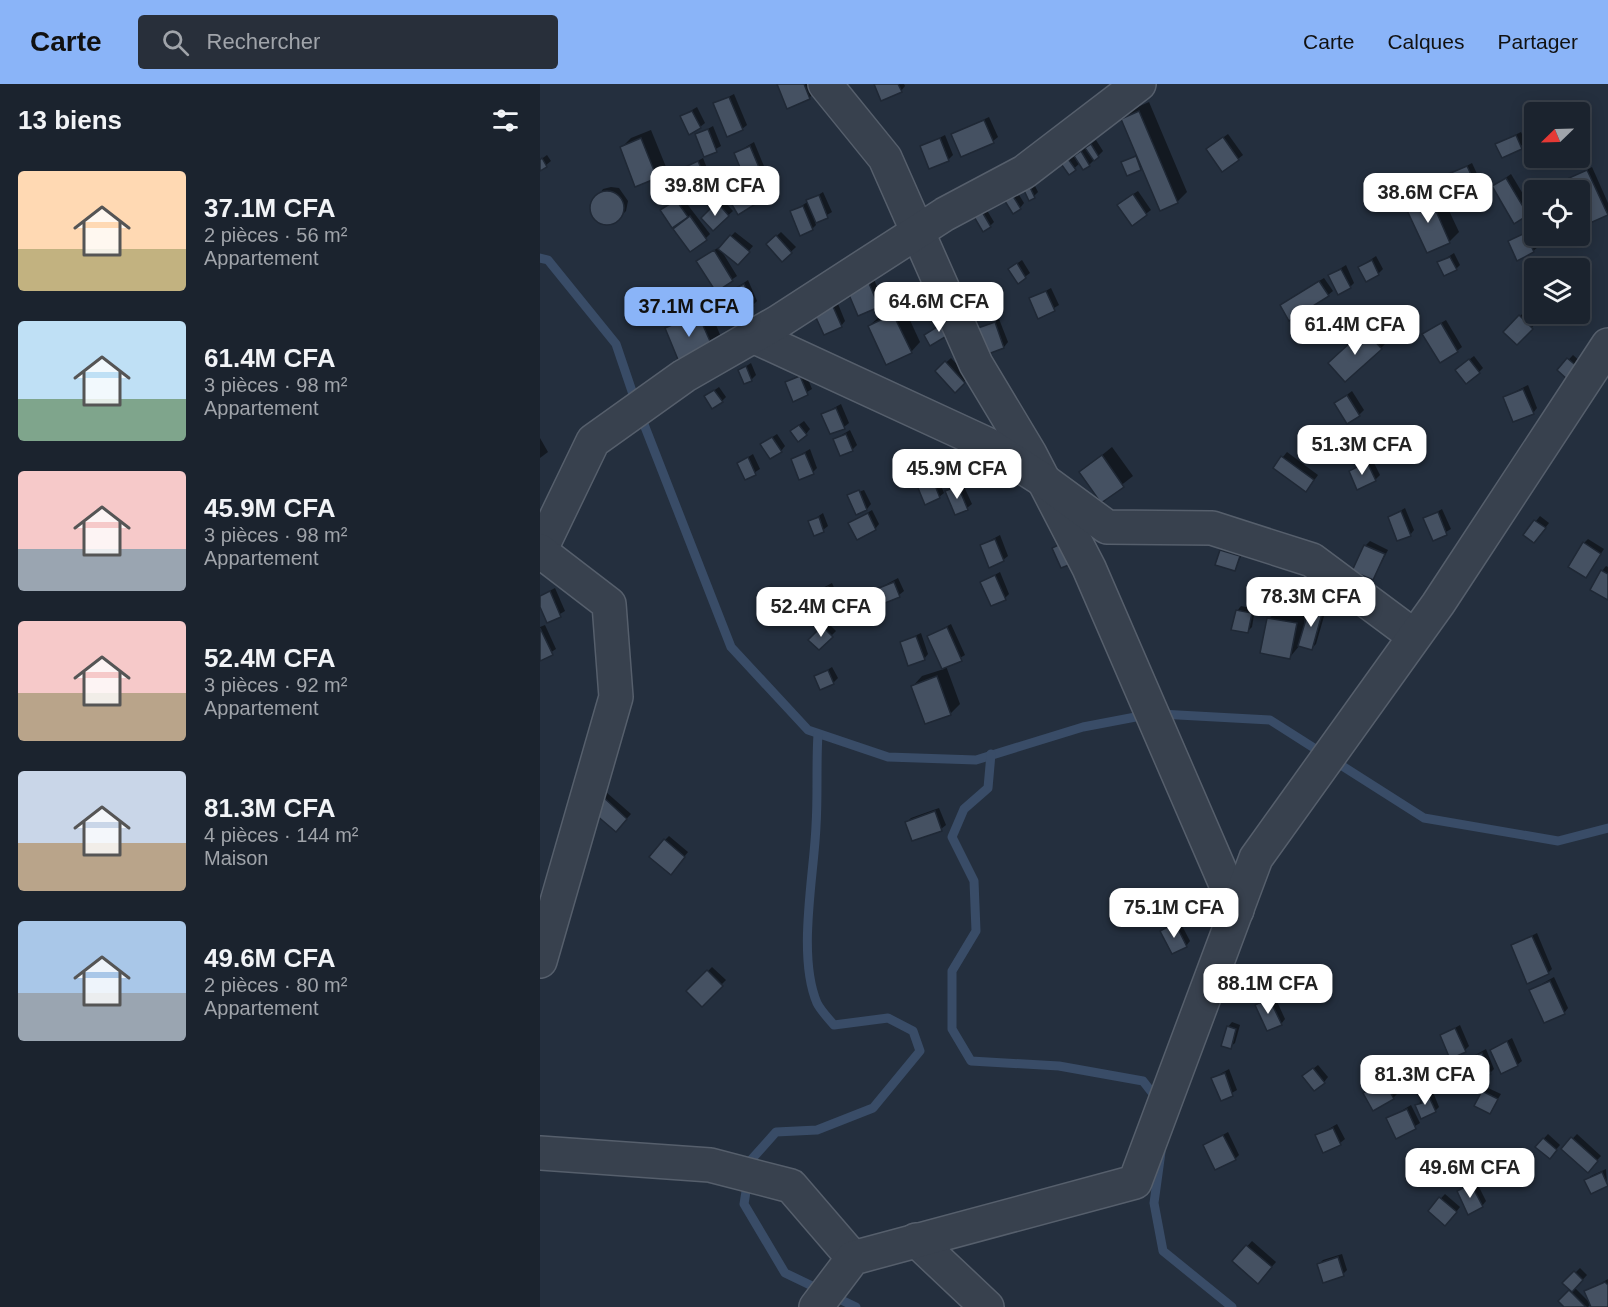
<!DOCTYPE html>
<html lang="fr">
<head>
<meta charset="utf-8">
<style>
	:root { --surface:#1b232e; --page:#282f3a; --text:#f1f3f6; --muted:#a0a4aa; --line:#39404a; --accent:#8ab4f8 }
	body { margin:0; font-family:Arial,sans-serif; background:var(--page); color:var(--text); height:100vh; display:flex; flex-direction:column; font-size:22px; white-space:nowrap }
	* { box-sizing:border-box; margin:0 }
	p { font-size:20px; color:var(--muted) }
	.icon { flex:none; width:33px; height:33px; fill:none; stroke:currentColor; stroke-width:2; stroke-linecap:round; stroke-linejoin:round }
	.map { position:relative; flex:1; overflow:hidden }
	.drawer { display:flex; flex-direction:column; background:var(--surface); width:540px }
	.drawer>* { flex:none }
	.needle { width:39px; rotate:247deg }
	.controls { position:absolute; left:984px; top:18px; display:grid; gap:12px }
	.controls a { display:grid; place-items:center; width:66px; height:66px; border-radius:6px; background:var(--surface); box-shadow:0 3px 15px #0003,0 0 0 2px var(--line); font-size:30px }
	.price { position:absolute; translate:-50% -51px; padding:0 14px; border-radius:12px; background:#fff; color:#222; font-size:20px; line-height:39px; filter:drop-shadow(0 2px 3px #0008) }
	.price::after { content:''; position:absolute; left:50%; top:36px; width:18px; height:14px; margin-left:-9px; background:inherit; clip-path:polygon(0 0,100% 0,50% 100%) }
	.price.active { background:var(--accent); color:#111 }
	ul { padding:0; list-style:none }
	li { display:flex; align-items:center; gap:18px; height:150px; padding:0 18px }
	li span { display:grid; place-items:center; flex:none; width:168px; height:120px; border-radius:6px; color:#555 }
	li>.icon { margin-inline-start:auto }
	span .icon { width:72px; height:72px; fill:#fffc; stroke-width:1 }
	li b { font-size:26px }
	h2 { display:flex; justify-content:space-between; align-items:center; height:72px; padding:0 18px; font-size:26px }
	header { display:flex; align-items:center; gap:36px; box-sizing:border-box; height:84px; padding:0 30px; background:var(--accent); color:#111 }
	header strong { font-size:28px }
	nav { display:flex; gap:33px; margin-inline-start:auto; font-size:21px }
	.search { width:420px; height:54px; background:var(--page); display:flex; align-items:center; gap:15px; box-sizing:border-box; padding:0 21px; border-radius:6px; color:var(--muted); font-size:22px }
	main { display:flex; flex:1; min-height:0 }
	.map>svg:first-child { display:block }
	.shadow { fill:#0007 }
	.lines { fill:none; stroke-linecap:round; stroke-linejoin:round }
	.stream { stroke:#394c67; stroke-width:9 }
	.building { fill:#455162; stroke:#1f2835; stroke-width:1.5 }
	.minor-casing { stroke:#565f6c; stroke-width:36 }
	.minor { stroke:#38414e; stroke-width:33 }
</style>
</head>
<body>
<header>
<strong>Carte</strong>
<div class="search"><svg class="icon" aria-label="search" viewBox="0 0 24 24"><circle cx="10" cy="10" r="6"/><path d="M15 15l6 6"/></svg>Rechercher</div>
<nav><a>Carte</a><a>Calques</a><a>Partager</a></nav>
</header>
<main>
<section class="drawer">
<h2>13 biens<svg class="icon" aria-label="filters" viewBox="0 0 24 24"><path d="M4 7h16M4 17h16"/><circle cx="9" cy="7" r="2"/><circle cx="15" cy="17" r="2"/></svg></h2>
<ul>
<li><span style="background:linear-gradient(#ffd9b3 65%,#c2b280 0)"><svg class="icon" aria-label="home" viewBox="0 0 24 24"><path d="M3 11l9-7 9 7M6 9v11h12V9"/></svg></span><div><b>37.1M CFA</b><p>2 pièces · 56 m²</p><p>Appartement</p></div></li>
<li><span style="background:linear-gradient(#bfe0f5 65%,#7fa58c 0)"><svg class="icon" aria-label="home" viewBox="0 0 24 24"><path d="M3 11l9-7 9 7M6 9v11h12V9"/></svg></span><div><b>61.4M CFA</b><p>3 pièces · 98 m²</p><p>Appartement</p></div></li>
<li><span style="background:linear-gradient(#f6c9c9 65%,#9aa5b1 0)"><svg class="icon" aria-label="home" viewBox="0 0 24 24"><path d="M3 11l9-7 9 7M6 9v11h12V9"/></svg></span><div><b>45.9M CFA</b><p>3 pièces · 98 m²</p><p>Appartement</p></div></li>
<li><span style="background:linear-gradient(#f6c9c9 60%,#b9a48a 0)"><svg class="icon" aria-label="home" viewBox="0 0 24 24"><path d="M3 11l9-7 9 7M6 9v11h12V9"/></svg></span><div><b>52.4M CFA</b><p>3 pièces · 92 m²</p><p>Appartement</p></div></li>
<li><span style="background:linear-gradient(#c9d6e8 60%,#b9a48a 0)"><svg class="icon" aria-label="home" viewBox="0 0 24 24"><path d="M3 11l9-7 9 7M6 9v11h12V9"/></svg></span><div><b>81.3M CFA</b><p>4 pièces · 144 m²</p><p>Maison</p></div></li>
<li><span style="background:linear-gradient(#a9c7e8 60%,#9aa5b1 0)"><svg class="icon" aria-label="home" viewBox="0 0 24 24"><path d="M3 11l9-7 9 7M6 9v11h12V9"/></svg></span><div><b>49.6M CFA</b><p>2 pièces · 80 m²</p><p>Appartement</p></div></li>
</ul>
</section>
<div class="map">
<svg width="1068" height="1223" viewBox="0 0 1068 1223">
	<rect width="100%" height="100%" fill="#242f3e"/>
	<g class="shadow">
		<path d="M239,0H269L273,10L269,14Z"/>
		<path d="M335,0H364L365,2L361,7Z"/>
		<path d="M194,10L207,41L202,45L175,20Z"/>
		<path d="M609,18L647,108L637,118L603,82L588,90L583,79L598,70L583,35L593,25Z"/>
		<path d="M157,23L165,39L160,43L142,32Z"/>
		<path d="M449,33L458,53L453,57L413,50Z"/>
		<path d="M173,42L181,62L165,71L157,51Z"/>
		<path d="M111,46L126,83L116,93L82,63L91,54Z"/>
		<path d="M981,48L986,59L962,72L957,60Z"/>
		<path d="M688,50L703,71L698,75L673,61Z"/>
		<path d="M405,51L413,71L408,76L382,63Z"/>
		<path d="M556,56L563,67L549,81L544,84L540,79L529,89L521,78L531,68L534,73Z"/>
		<path d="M214,58L226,87L222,92L196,69Z"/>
		<path d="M7,71L11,77L0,86V76Z"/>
		<path d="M163,74L172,97L168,101L145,84Z"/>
		<path d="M932,79L938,92L933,96L908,92Z"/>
		<path d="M1052,83L1068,119V129L1050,137L1040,113V106H1037L1031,95Z"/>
		<path d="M971,90L992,125L987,130L954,102Z"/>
		<path d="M492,96L498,108L494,112L483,102Z"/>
		<path d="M209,101L218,115L199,129L190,115Z"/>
		<path d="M71,103L79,104L88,117L86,127L81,132L74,138L64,139L56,135L51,122L63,105Z"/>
		<path d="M898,103L919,148L909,158L887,168L867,123L876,113Z"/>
		<path d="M476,106L484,119L480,124L465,114Z"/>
		<path d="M598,107L611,126L592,140L584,116Z"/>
		<path d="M283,108L292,128L275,138L276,141L272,145L252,128Z"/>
		<path d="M141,112L170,150L166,154L135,145L145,135L122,126Z"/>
		<path d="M182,115L193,127L173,145L163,134Z"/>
		<path d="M445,123L454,138L450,142L435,131Z"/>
		<path d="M990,146L998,163L993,167L970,158Z"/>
		<path d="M195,148L213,162L202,175L181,166L197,192L177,206L158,177L179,163L180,164Z"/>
		<path d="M241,148L256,163L242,176L228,160Z"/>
		<path d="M914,169L920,181L916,185L899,179Z"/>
		<path d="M836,172L843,185L838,190L820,183Z"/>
		<path d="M482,176L490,189L478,198L475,181Z"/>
		<path d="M806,181L814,199L810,203L790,191Z"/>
		<path d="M333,193L343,217L338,222L308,206Z"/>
		<path d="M784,194L793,207L788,211L746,217Z"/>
		<path d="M208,196L217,217L213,221L193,206Z"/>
		<path d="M511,204L519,221L499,233L491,215Z"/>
		<path d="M296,215L305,237L301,242L279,223Z"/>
		<path d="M363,221L380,258L371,268L329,242L339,233Z"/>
		<path d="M168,222L181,253L172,263L127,245L137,235Z"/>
		<path d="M984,228L996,239L977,259L965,248Z"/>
		<path d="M459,235L468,258L464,263L440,245Z"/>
		<path d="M906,236L922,263L917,267L889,246Z"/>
		<path d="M835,238L850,255L841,264L799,269Z"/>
		<path d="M1033,271L1042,279L1028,294L1019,286Z"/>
		<path d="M934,272L943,284L939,288L921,282Z"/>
		<path d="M411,274L429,293L415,307L397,287Z"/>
		<path d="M211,279L216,291L211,296L200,286Z"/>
		<path d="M265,288L272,305L254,316L247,298Z"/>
		<path d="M988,301L997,324L993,329L965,313Z"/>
		<path d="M179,303L186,313L182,317L166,312Z"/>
		<path d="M812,307L824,326L819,331L796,319Z"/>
		<path d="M301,320L309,339L304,343L283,330Z"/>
		<path d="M264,337L270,345L266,350L256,343Z"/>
		<path d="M310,346L317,361L312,366L295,355Z"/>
		<path d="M237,350L245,362L241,367L222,360Z"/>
		<path d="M0,354L8,368L0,374Z"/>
		<path d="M572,363L593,392L561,417L541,388Z"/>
		<path d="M270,365L277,384L273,388L253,375Z"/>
		<path d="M387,368L404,409L399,413L369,378Z"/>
		<path d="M747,368L778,391L770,402L735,383Z"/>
		<path d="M213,370L220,385L206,394L199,379Z"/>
		<path d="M832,375L840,391L835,396L810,387Z"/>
		<path d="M422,398L432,420L427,424L407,407Z"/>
		<path d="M324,406L331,420L327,425L309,412Z"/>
		<path d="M865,424L874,446L870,451L850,433Z"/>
		<path d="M902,425L911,445L894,455L885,435Z"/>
		<path d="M332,426L339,440L335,445L310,439Z"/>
		<path d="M283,429L288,442L283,446L270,438Z"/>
		<path d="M1000,432L1009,439L998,453L985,451Z"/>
		<path d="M460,451L468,472L463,476L442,461Z"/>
		<path d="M1048,455L1064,465L1046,492L1044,459Z"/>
		<path d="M830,457L848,466L833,495L825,462Z"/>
		<path d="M685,462L703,468L695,485L681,466Z"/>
		<path d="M1066,482L1068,483V514L1062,487Z"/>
		<path d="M460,488L469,510L465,514L442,498Z"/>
		<path d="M358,494L364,507L359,511L336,506Z"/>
		<path d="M292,499L299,515L295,519L266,513Z"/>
		<path d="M15,504L25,527L8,537L0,520V512Z"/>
		<path d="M775,518L787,522L776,560L772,564L760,561L750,573L729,535L738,525L765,530L764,541H766L771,523Z"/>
		<path d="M701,522L715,525L712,543L707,548L697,527Z"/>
		<path d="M288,539L296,547L279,564L270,556Z"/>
		<path d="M411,540L425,571L406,582L420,620L410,630L373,602L382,592L404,585L389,552Z"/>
		<path d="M5,541L16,565L0,575V543Z"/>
		<path d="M381,549L388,570L384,575L362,558Z"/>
		<path d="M292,583L298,594L293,599L276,593Z"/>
		<path d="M66,708L91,730L80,742L62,712Z"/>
		<path d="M399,724L406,741L401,745L367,738L371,734Z"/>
		<path d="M129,752L148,768L135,784L125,756Z"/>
		<path d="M639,836L650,857L646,862L622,847Z"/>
		<path d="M997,849L1012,885L1008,889L972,862Z"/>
		<path d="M172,883L186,896L162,920L149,907Z"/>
		<path d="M1014,893L1028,924L1024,929L991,906Z"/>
		<path d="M734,911L745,935L741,940L717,921Z"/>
		<path d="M692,938L700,941L695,959L690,963L688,943Z"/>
		<path d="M920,941L929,962L925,966L901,952Z"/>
		<path d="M972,954L982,977L977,981L952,966Z"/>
		<path d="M946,965L954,985L950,989L921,979Z"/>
		<path d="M778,981L788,993L784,998L769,988Z"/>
		<path d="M689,985L697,1006L681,1015L673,994Z"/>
		<path d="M849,994L857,1010L853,1014L825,1009Z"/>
		<path d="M891,1003L899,1023L895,1027L877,1022L882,1016L880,1010Z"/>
		<path d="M948,1004L961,1010L949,1029L943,1008Z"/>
		<path d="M871,1021L880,1039L857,1053L848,1035Z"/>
		<path d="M797,1040L805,1055L800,1059L777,1052Z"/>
		<path d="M688,1048L699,1071L695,1075L665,1061Z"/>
		<path d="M1008,1050L1020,1061L1014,1068L997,1062Z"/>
		<path d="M1037,1050L1061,1072L1047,1087L1023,1065Z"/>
		<path d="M1066,1085L1067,1100L1046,1097L1051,1092Z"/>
		<path d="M936,1097L946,1117L942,1122L919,1108Z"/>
		<path d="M905,1110L920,1123L910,1136L890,1126Z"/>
		<path d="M712,1157L736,1178L722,1194L694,1177Z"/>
		<path d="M802,1170L807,1186L803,1190L778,1181L783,1176Z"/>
		<path d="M1040,1184L1047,1191L1035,1204L1051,1220L1046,1208L1068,1195V1223H1053L1051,1220L1048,1223H1026L1020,1217L1031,1205L1025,1199Z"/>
	</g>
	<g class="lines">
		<g class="stream">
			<path d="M0,174L8,176L76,260L98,325L191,563L268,646L348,673L436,676L543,643L606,631"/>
			<path d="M620,630L730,636L884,734L1018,757L1068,744"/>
			<path d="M278,650C276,681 278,711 276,742C274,792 257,872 277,919C281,927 289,935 294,941L348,934L373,947L380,967L333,1024L277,1046L236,1048L211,1076L204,1120L245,1189L316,1223"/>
			<path d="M451,670L448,704L424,725L412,753L434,797L436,847L412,887V945L431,977L519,982L603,997L617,1015"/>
			<path d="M621,1068L614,1119L623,1167L692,1223"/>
		</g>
	</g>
	<g class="building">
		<path d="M237,0H264L270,15L247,25Z"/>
		<path d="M334,0H358L362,8L341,17Z"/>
		<path d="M189,13L203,46L187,53L173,19Z"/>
		<path d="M152,27L161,44L149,51L140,32Z"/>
		<path d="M599,27L638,119L620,127L581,35Z"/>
		<path d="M444,36L454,59L421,73L411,50Z"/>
		<path d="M994,41V55L989,57L984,46Z"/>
		<path d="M168,45L177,68L164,73L155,50Z"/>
		<path d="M976,51L982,65L962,74L955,60Z"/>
		<path d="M683,53L699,76L682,88L666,65Z"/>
		<path d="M101,54L117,94L95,103L80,63Z"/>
		<path d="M400,54L409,77L389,85L380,62Z"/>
		<path d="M551,60L559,73L554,77L545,64Z"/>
		<path d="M210,62L223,93L207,100L194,69Z"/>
		<path d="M541,67L550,82L543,86L534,72Z"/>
		<path d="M526,72L536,86L529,91L519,77Z"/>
		<path d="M596,72L601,86L587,92L581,78Z"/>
		<path d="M2,74L7,83L0,87V76Z"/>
		<path d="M158,77L169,103L153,109L143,84Z"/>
		<path d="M927,82L934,97L913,107L906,91Z"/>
		<path d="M1047,86L1068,131L1050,139L1040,117V106H1035L1029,94Z"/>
		<path d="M966,94L988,131L974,140L952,102Z"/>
		<path d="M488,99L495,114L489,117L482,102Z"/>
		<path d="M204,104L214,121L198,131L188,114Z"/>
		<circle cx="67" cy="124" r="17"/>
		<path d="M471,109L481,125L473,130L463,114Z"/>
		<path d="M593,110L607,131L592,142L577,121Z"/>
		<path d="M279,111L288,134L276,139L266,116Z"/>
		<path d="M889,111L910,159L887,169L865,122Z"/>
		<path d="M136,116L148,133L132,144L120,126Z"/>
		<path d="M177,118L189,132L173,147L161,134Z"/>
		<path d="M263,122L273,146L260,152L250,127Z"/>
		<path d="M441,126L451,143L443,148L433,131Z"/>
		<path d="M150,132L167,156L150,168L133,145Z"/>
		<path d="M985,149L994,168L977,177L968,157Z"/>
		<path d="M190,151L210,168L198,181L178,165Z"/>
		<path d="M236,151L252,169L242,178L226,160Z"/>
		<path d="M174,166L193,197L176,208L156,177Z"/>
		<path d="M910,173L917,186L904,192L897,178Z"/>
		<path d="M832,176L839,191L826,198L818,183Z"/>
		<path d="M477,179L486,194L478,200L468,185Z"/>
		<path d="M801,185L811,204L798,211L788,191Z"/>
		<path d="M328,197L339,223L318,232L307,206Z"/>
		<path d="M779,197L789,212L749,237L740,221Z"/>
		<path d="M204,200L214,222L201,228L191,206Z"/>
		<path d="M506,207L515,227L498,235L489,214Z"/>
		<path d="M291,218L302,243L284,251L273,227Z"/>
		<path d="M158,230L173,264L139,278L125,244Z"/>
		<path d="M353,230L372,269L346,281L328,242Z"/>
		<path d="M979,231L993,245L977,261L963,248Z"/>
		<path d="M408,236L415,247L390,262L384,251Z"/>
		<path d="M455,238L464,264L448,270L438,244Z"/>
		<path d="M901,239L918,268L900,279L882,250Z"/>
		<path d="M824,246L842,265L805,298L788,279Z"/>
		<path d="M1027,274L1039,284L1028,296L1017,286Z"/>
		<path d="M929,275L940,289L926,300L915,286Z"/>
		<path d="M405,277L425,299L415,309L395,287Z"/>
		<path d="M206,282L212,297L204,300L198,286Z"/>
		<path d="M260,292L268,311L253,318L245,298Z"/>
		<path d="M983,305L994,330L973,338L963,313Z"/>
		<path d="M174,306L183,318L172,325L164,312Z"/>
		<path d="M807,311L820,332L807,340L794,319Z"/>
		<path d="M296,324L305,345L290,350L281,330Z"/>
		<path d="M259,341L267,351L258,358L250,347Z"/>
		<path d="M306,350L313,367L300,372L293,355Z"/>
		<path d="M232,353L242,368L230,375L220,360Z"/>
		<path d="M265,369L274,390L259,396L251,375Z"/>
		<path d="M383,371L400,414L385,421L367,377Z"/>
		<path d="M562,371L584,403L561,419L539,388Z"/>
		<path d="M741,372L774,396L766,408L733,384Z"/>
		<path d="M208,373L216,391L205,396L197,379Z"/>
		<path d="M827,378L836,397L817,406L809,387Z"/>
		<path d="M418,402L428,426L415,431L405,407Z"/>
		<path d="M319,406L327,426L316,431L307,411Z"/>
		<path d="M861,427L871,452L857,457L848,433Z"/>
		<path d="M898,428L907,451L893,457L883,434Z"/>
		<path d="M328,429L336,446L317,456L308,439Z"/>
		<path d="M279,433L284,448L274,452L268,437Z"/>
		<path d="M994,436L1006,444L994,459L983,451Z"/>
		<path d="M455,455L464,477L449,484L440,461Z"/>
		<path d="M525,458L534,479L521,484L512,464Z"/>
		<path d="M1043,458L1061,470L1046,494L1028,483Z"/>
		<path d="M824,461L845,470L833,496L812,487Z"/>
		<path d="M680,466L700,472L695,487L675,481Z"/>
		<path d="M1061,486L1068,490V516L1050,506Z"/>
		<path d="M455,491L466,516L451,522L440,498Z"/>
		<path d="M354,498L360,513L340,521L334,506Z"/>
		<path d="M288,503L295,520L272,530L264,513Z"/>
		<path d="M10,507L21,533L7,539L0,523V512Z"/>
		<path d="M770,522L783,526L772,566L758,562Z"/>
		<path d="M696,526L712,529L708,549L691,546Z"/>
		<path d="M727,534L757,539L750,575L720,569Z"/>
		<path d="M282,542L293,553L279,566L268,556Z"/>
		<path d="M407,543L422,577L402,585L387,552Z"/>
		<path d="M0,544L13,571L0,577Z"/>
		<path d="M376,552L385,576L368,582L360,558Z"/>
		<path d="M288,586L294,600L280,606L274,592Z"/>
		<path d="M397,592L411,631L385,640L371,602Z"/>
		<path d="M61,711L87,735L76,748L49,725Z"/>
		<path d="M395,727L402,747L372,757L365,738Z"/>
		<path d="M124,755L145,773L131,791L109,773Z"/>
		<path d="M635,839L647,863L632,870L620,847Z"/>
		<path d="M992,852L1009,890L987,900L971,861Z"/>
		<path d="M167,886L183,902L162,923L146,907Z"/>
		<path d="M1010,897L1025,930L1004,939L989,906Z"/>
		<path d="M729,914L742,941L727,947L715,921Z"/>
		<path d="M687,942L696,945L691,965L681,962Z"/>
		<path d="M915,944L926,968L910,975L900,951Z"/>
		<path d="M967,957L978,982L961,990L950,966Z"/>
		<path d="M942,969L951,990L928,1000L919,978Z"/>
		<path d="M773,984L785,999L774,1007L762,992Z"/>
		<path d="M685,989L693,1012L681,1017L671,994Z"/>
		<path d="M844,997L854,1015L833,1027L823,1009Z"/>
		<path d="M886,1006L896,1028L881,1035L875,1021L882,1019L878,1010Z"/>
		<path d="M942,1007L958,1015L950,1030L934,1022Z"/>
		<path d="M867,1025L876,1045L856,1055L846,1034Z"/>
		<path d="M793,1044L801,1061L783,1069L775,1051Z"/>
		<path d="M683,1051L696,1076L675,1086L663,1061Z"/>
		<path d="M1031,1053L1058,1077L1048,1089L1021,1065Z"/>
		<path d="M1003,1054L1017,1066L1010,1075L995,1063Z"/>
		<path d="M1062,1088L1068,1102L1051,1110L1044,1096Z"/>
		<path d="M931,1100L943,1123L928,1131L917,1107Z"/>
		<path d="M899,1113L917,1128L905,1142L888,1127Z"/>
		<path d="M706,1161L732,1183L718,1200L692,1177Z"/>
		<path d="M798,1173L804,1192L783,1199L777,1180Z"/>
		<path d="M1034,1187L1043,1196L1032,1208L1022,1199Z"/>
		<path d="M1065,1198L1068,1201V1223H1051L1044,1207Z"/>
		<path d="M1029,1206L1046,1223H1024L1018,1217Z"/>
	</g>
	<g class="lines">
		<defs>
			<g id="minor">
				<path d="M285,0L345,74L436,280L490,370L549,484L697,826"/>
				<path d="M213,252L449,361L503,396L567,443L672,444L772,476L874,552"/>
				<path d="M0,467L53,357L144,292L238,238L405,130L484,88L599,0"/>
				<path d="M0,467L69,520L76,613L0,877"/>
				<path d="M0,1069L170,1081L251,1102L313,1174"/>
				<path d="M376,1156L447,1223"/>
				<path d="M276,1223L313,1174L595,1098L716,774L898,520L1068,261"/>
			</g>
		</defs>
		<use href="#minor" class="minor-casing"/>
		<use href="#minor" class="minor"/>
	</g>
</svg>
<div class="controls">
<a><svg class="needle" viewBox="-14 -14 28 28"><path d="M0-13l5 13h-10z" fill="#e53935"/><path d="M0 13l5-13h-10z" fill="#a0a4aa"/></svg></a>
<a><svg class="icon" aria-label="locate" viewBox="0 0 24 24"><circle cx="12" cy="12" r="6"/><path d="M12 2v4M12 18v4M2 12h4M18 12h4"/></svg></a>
<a><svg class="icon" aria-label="layers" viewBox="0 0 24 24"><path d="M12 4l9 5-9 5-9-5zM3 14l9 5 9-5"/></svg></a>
</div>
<b class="price" style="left:175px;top:133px">39.8M CFA</b>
<b class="price" style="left:888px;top:140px">38.6M CFA</b>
<b class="price" style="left:399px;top:249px">64.6M CFA</b>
<b class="price active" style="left:149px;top:254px">37.1M CFA</b>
<b class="price" style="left:815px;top:272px">61.4M CFA</b>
<b class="price" style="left:822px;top:392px">51.3M CFA</b>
<b class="price" style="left:417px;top:416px">45.9M CFA</b>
<b class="price" style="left:771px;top:544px">78.3M CFA</b>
<b class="price" style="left:281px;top:554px">52.4M CFA</b>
<b class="price" style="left:634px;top:855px">75.1M CFA</b>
<b class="price" style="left:728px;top:931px">88.1M CFA</b>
<b class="price" style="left:885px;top:1022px">81.3M CFA</b>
<b class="price" style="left:930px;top:1115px">49.6M CFA</b>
</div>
</main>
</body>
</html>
